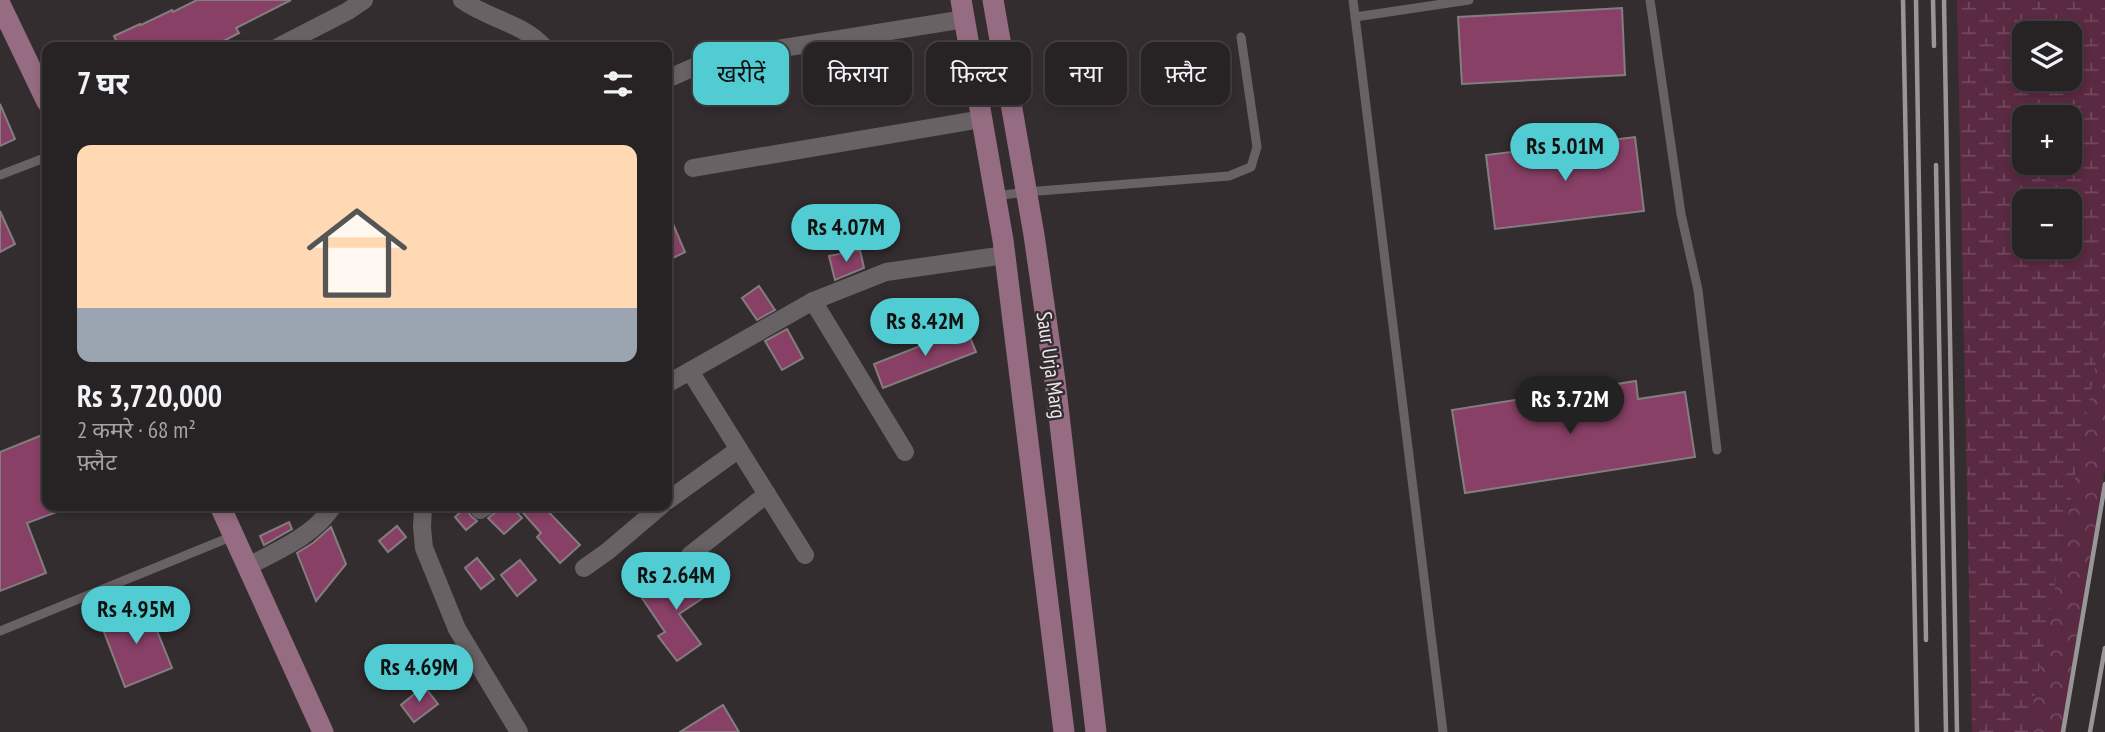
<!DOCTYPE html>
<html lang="hi">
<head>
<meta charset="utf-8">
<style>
	:root { --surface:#272224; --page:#332f31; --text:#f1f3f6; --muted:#a4a4a6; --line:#433f41; --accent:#51ccd2 }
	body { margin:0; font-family:"PT Sans Narrow","Noto Sans Devanagari",sans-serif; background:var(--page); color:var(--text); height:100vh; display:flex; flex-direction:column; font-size:26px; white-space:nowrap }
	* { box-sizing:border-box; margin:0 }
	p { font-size:23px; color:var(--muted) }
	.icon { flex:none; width:38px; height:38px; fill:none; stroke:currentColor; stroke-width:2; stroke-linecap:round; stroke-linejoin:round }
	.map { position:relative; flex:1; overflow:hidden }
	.details { position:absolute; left:42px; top:42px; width:630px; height:469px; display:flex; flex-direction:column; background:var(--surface); border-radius:14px; box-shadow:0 4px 10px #0003,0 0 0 2px var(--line) }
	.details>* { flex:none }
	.banner { position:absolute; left:693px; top:42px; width:665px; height:63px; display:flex; gap:14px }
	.fabs { position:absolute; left:2012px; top:21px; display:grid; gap:14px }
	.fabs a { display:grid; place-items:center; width:70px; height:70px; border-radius:14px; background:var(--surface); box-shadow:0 4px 10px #0003,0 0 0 2px var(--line); font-size:35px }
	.price { position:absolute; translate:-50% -60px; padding:0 16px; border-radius:24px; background:var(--accent); color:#111; font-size:23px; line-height:46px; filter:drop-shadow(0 2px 4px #0008) }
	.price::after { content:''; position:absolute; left:50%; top:42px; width:21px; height:16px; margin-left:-10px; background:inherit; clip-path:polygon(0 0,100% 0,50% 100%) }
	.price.current { background:#222; color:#fff }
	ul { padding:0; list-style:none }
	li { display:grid; align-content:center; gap:14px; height:371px; padding:0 35px }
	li+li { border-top:2px solid var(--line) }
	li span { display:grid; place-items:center; height:217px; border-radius:14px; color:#555 }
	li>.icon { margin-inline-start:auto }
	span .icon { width:126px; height:126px; fill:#fffc; stroke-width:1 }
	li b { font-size:30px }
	h2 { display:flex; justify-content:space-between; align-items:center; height:84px; padding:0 35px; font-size:30px }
	.pill { padding:0 24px; border-radius:14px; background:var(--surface); box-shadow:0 4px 10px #0003,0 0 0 2px var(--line); font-size:24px; line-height:63px }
	.pill.current { background:var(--accent); color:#111 }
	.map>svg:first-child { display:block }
	.forest { fill:url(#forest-crowns) }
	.wetland { fill:url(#wetland-marsh); fill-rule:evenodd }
	.building { fill:#894066; stroke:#847d80; stroke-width:2 }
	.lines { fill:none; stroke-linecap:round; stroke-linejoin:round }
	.lane { stroke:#696265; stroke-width:9 }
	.street { stroke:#696265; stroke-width:18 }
	.secondary { stroke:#956c81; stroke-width:21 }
	.rail { stroke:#9a9597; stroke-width:4.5 }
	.labels { text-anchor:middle; stroke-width:5; stroke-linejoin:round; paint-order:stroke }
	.street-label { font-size:21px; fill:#ece8e9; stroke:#342d30 }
</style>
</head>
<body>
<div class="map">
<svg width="2105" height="732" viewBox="0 0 2105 732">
	<defs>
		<pattern id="forest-crowns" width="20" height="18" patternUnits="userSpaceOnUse" patternTransform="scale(1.75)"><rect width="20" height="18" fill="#5a2942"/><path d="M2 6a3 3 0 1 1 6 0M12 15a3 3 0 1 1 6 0" fill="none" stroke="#72485d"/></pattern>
		<pattern id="wetland-marsh" width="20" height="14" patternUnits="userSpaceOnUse" patternTransform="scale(1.75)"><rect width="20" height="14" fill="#5a2942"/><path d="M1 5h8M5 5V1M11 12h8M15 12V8" fill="none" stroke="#72485d"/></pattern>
	</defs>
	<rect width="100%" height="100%" fill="#342d30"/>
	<path class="forest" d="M2105,314V469L2061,732H2028Z"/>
	<path class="wetland" d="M1957,0H2105V314L2028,732H1972ZM2025,33H2070V79H2025ZM2025,117H2070V163H2025ZM2025,201H2070V247H2025Z"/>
	<g class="building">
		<path d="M197,0H291L236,28L239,33L212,47H119L114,36L140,24L141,25L172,10L173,12Z"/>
		<path d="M1622,8L1625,75L1462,84L1458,17Z"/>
		<path d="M0,104L15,139L0,146Z"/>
		<path d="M1635,137L1644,211L1495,229L1486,155Z"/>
		<path d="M667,210L685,252L673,258L667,244Z"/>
		<path d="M0,211L15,244L0,252Z"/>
		<path d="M860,250L864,268L835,280L829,256Z"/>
		<path d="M759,286L775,310L757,320L742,298Z"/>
		<path d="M966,328L976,352L883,388L874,364Z"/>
		<path d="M787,329L803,358L782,370L765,341Z"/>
		<path d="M1636,381L1638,399L1685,392L1695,457L1465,493L1452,410Z"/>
		<path d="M47,433V506L70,507L27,523L46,573L0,591V452Z"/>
		<path d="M498,506H511L522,518L504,534L488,518L496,512Z"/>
		<path d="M517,506H543L580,545L560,563L537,537L541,533Z"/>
		<path d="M466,507L471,516L477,521L466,530L455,517Z"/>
		<path d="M289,522L292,529L264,545L260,536Z"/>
		<path d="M397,526L406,537L388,552L379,541Z"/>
		<path d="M331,527L346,564L316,601L297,553L313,543Z"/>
		<path d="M477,558L494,579L481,589L465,568Z"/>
		<path d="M520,560L536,580L517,596L501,575Z"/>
		<path d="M687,568L706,596L679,614L701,644L677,661L658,636L665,632L642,598Z"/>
		<path d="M147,606L172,668L125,687L101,624Z"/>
		<path d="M424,686L438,704L414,722L401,705Z"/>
		<path d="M723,705L739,732H680Z"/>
	</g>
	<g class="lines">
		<g class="lane">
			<path d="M1353,0L1443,732"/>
			<path d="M1650,0L1681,214L1698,290L1717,450"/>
			<path d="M1355,17L1469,0"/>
			<path d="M0,175L47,157"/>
			<path d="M996,196L1026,192L1229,176L1251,167L1257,147L1241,37"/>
			<path d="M0,631L233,536"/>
		</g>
		<g class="street">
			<path d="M462,0C488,19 523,23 544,47"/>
			<path d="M278,47L348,11L364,0"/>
			<path d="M667,79L694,67L745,54L965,19"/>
			<path d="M693,168L982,119"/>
			<path d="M813,301L905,452"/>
			<path d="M690,371L805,555"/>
			<path d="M667,384L813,301L886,272L1005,255"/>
			<path d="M667,501L739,449"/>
			<path d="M423,506L422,527L424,548L457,629L519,732"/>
			<path d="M480,510L487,506"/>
			<path d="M690,555L767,494"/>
			<path d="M247,567C278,550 314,536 333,506"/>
			<path d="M584,568L608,551L661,506"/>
		</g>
		<g class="secondary">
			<path d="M961,0L1003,240L1064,732"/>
			<path d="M993,0L1034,235L1055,381L1096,732"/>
			<path d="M0,4L47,102"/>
			<path d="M220,506L323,732"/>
		</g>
		<g class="rail">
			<path d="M1903,0L1917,732"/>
			<path d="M1916,0L1926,640"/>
			<path d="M1933,0L1934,46"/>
			<path d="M1944,0L1957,732"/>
			<path d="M1936,165L1946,732"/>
			<path d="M2063,732L2105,484"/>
			<path d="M2090,732L2105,648"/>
		</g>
	</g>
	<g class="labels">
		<g class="street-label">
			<text transform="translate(1051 365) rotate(82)" y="7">Saur Urja Marg</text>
		</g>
	</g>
</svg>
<div class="fabs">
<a><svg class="icon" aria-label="layers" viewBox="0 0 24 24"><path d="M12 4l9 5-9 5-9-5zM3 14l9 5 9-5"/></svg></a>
<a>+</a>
<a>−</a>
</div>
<b class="price" style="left:1565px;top:183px">Rs 5.01M</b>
<b class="price" style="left:846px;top:264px">Rs 4.07M</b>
<b class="price" style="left:925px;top:358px">Rs 8.42M</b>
<b class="price current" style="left:1570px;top:436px">Rs 3.72M</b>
<b class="price" style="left:676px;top:612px">Rs 2.64M</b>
<b class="price" style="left:136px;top:646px">Rs 4.95M</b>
<b class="price" style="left:419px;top:704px">Rs 4.69M</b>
<div class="banner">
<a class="pill current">खरीदें</a>
<a class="pill">किराया</a>
<a class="pill">फ़िल्टर</a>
<a class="pill">नया</a>
<a class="pill">फ़्लैट</a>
</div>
<section class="details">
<h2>7 घर<svg class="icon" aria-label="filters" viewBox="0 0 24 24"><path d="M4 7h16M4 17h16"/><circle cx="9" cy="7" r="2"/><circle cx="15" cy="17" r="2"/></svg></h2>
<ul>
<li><span style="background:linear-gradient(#ffd9b3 75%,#9aa5b1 0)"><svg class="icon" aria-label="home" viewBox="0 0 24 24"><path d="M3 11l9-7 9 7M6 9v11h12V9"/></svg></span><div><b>Rs 3,720,000</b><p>2 कमरे · 68 m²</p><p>फ़्लैट</p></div></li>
</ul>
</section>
</div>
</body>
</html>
